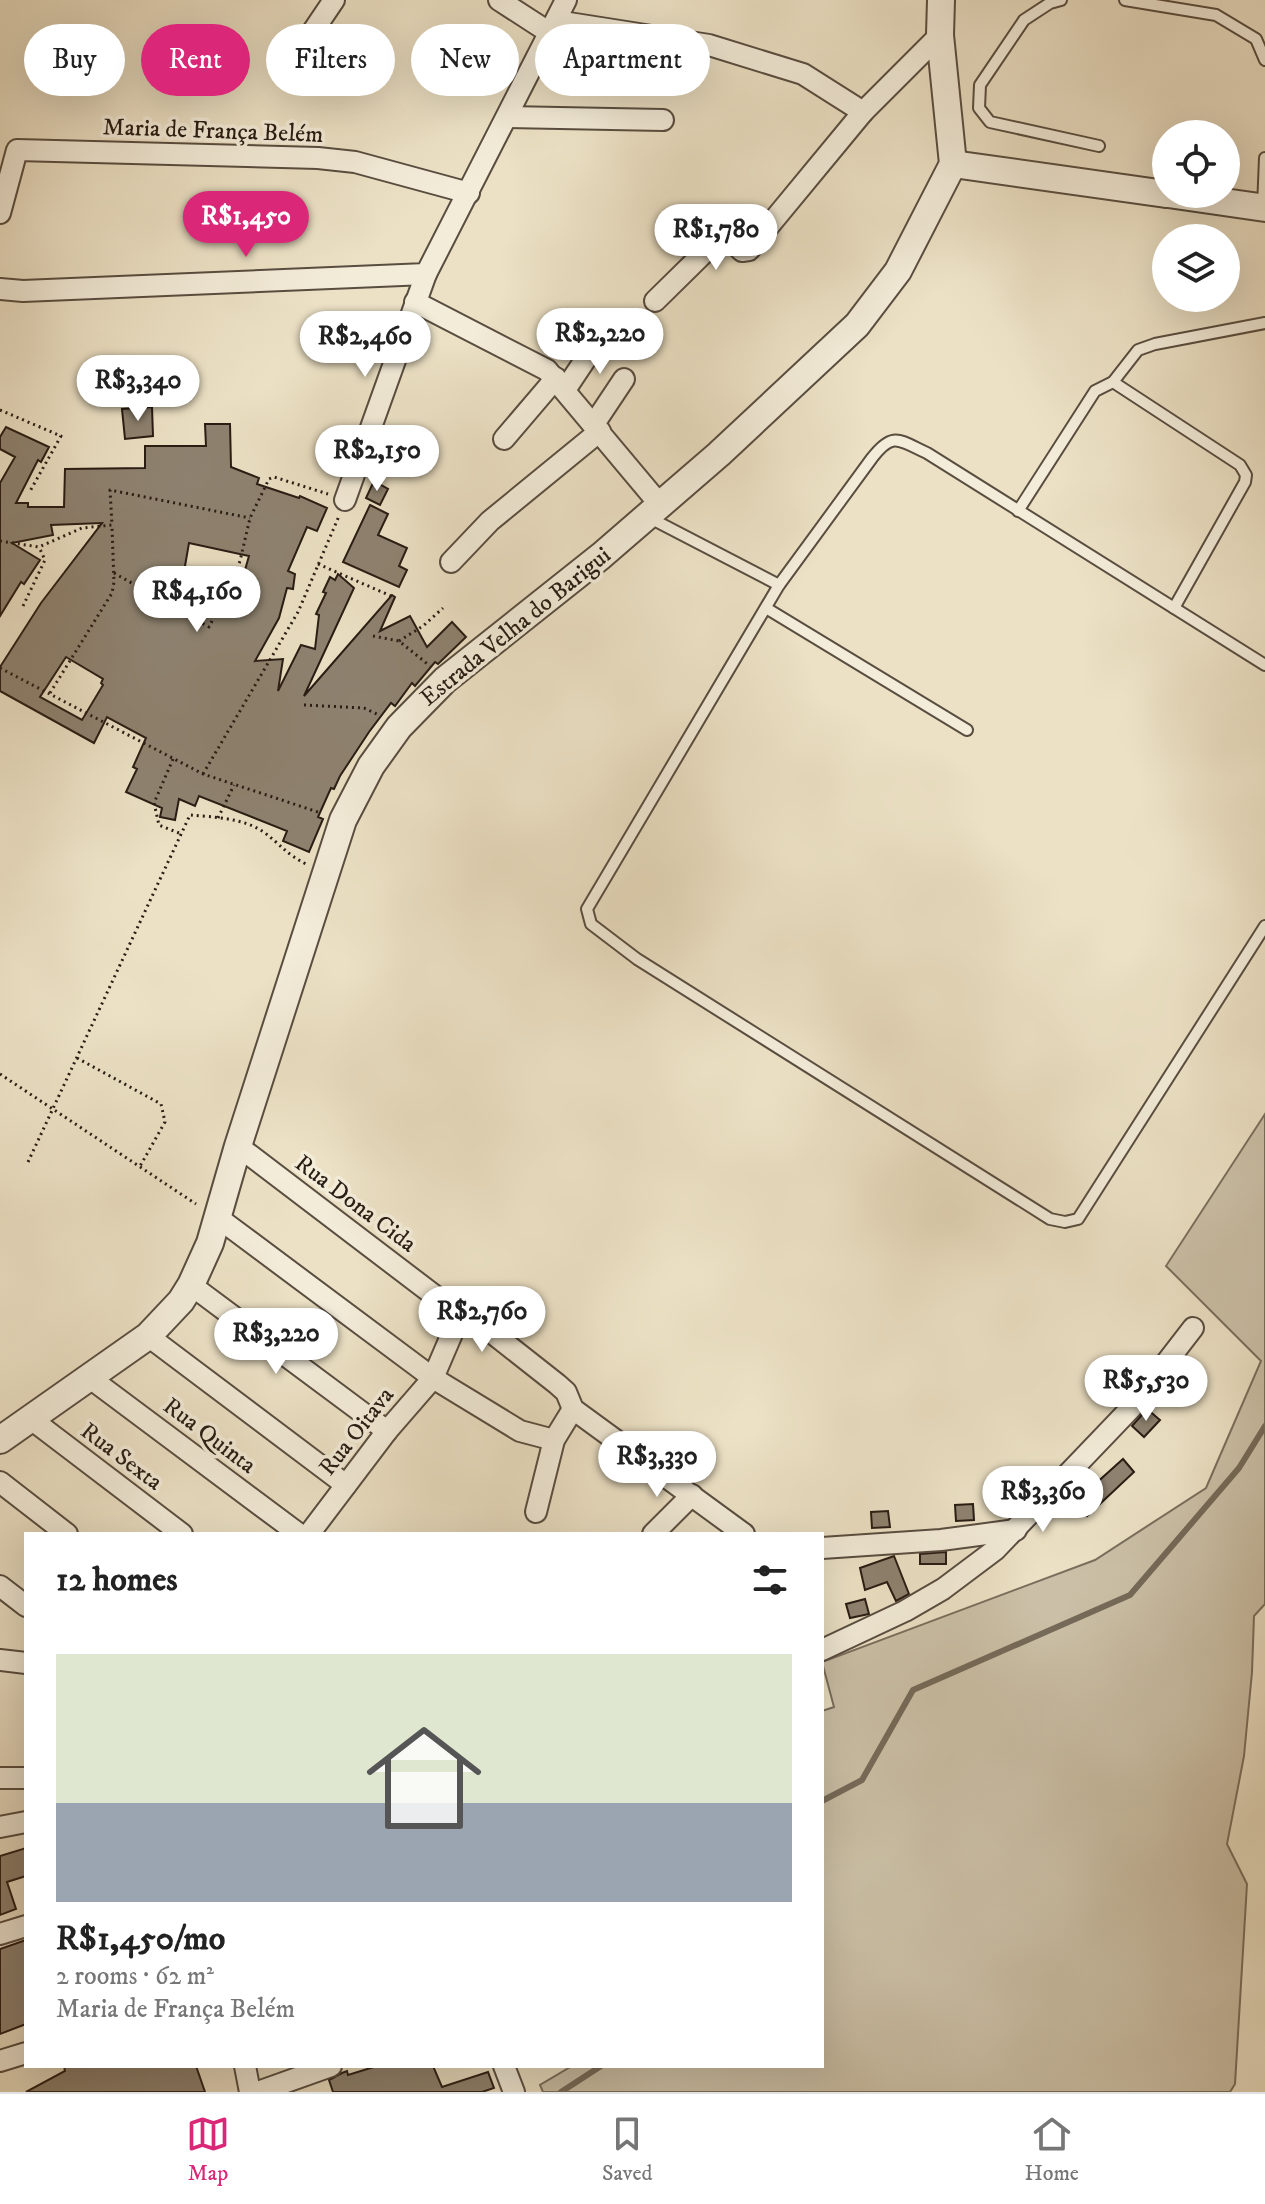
<!DOCTYPE html>
<html lang="en">
<head>
<meta charset="utf-8">
<style>
	:root { --surface:#fff; --page:#f2f2f2; --text:#222; --muted:#767676; --line:#e0e0e0; --accent:#db2777 }
	body { margin:0; font-family:"IM FELL DW Pica",serif; background:var(--page); color:var(--text); height:100vh; display:flex; flex-direction:column; font-size:30px; white-space:nowrap }
	* { box-sizing:border-box; margin:0 }
	p { font-size:26px; color:var(--muted) }
	.icon { flex:none; width:44px; height:44px; fill:none; stroke:currentColor; stroke-width:2; stroke-linecap:round; stroke-linejoin:round }
	.map { position:relative; flex:1; overflow:hidden }
	.details { position:absolute; left:24px; top:1532px; width:800px; height:536px; display:flex; flex-direction:column; background:var(--surface); border-radius:0px; box-shadow:0 8px 32px #0002 }
	.details>* { flex:none }
	.hud { position:absolute; left:24px; top:24px; width:800px; height:72px; display:flex; gap:16px }
	.controls { position:absolute; left:1152px; top:120px; display:grid; gap:16px }
	.controls a { display:grid; place-items:center; width:88px; height:88px; border-radius:50%; background:var(--surface); box-shadow:0 8px 32px #0002; font-size:40px }
	.price { position:absolute; translate:-50% -68px; padding:0 18px; border-radius:28px; background:#fff; color:#222; font-size:26px; line-height:52px; filter:drop-shadow(0 2px 4px #0008) }
	.price::after { content:''; position:absolute; left:50%; top:48px; width:24px; height:18px; margin-left:-12px; background:inherit; clip-path:polygon(0 0,100% 0,50% 100%) }
	.price.current { background:var(--accent); color:#fff }
	ul { padding:0; list-style:none }
	li { display:grid; align-content:center; gap:16px; height:424px; padding:0 32px }
	li+li { border-top:2px solid var(--line) }
	li span { display:grid; place-items:center; height:248px; border-radius:0px; color:#555 }
	li>.icon { margin-inline-start:auto }
	span .icon { width:144px; height:144px; fill:#fffc; stroke-width:1 }
	li b { font-size:34px }
	h2 { display:flex; justify-content:space-between; align-items:center; height:96px; padding:0 32px; font-size:34px }
	.chip { padding:0 28px; border-radius:36px; background:var(--surface); box-shadow:0 8px 32px #0002; font-size:28px; line-height:72px }
	.chip.current { background:var(--accent); color:#fff }
	.dock { display:flex; justify-content:space-around; align-items:center; height:112px; border-top:2px solid var(--line); background:var(--surface); font-size:22px; color:var(--muted) }
	.dock a { display:grid; justify-items:center; gap:4px }
	.dock .current { color:var(--accent) }
	.map>svg:first-child { display:block }
	.green { fill:#cbc0a7; stroke:#7a6e5d; stroke-width:2 }
	.lines { fill:none; stroke-linecap:round; stroke-linejoin:round }
	.stream { stroke:#756a59; stroke-width:6 }
	.building { fill:#8e8270; stroke:#281c13; stroke-width:2; fill-rule:evenodd }
	.service-casing { stroke:#594d40; stroke-width:14 }
	.minor-casing { stroke:#594d40; stroke-width:24 }
	.tertiary-casing { stroke:#594d40; stroke-width:30 }
	.path { stroke:#281c13; stroke-width:3; stroke-dasharray:2 4; stroke-linecap:butt }
	.service { stroke:#f3ecd9; stroke-width:10 }
	.minor { stroke:#f3ecd9; stroke-width:20 }
	.tertiary { stroke:#f3ecd9; stroke-width:26 }
	.labels { text-anchor:middle; stroke-width:7; stroke-linejoin:round; paint-order:stroke }
	.street-label { font-size:24px; fill:#281c13; stroke:#f3ecd9 }
</style>
</head>
<body>
<div class="map">
<svg width="1265" height="2092" viewBox="0 0 1265 2092">
	<rect width="100%" height="100%" fill="#ece1c5"/>
	<filter id="stains"><feTurbulence type="fractalNoise" baseFrequency=".0025" numOctaves="4"/><feColorMatrix values="0 0 0 0 .2 0 0 0 0 .09 0 0 0 0 .02 0 0 0 .5 -.17"/></filter>
	<radialGradient id="worn" r=".72"><stop offset=".6" stop-color="#630" stop-opacity="0"/><stop offset="1" stop-color="#630" stop-opacity=".3"/></radialGradient>
	<path class="green" d="M1265,1114V1604L1254,1616L1252,1672L1244,1756L1227,1844L1247,1884L1235,2084L1230,2092H543L540,2085L572,2066H822V1711L834,1707L822,1662L1095,1560L1206,1488L1261,1361L1166,1266Z"/>
	<g class="lines">
		<g class="stream">
			<path d="M822,1801L862,1780L913,1690L1130,1595L1239,1468L1265,1426"/>
			<path d="M561,2092L601,2066"/>
		</g>
	</g>
	<g class="building">
		<path d="M152,407L153,436L125,439L122,409Z"/>
		<path d="M205,424H230L231,467L259,478L257,484L299,498L300,496L327,508L317,531L307,527L288,571L295,574L293,589L287,588L279,618L255,661L283,659L278,691L301,645L315,649L319,615L316,614L326,593L323,592L330,577L335,580L338,574L354,588L304,696L392,595L395,597L380,631L410,616L427,647L452,622L466,637L438,664L435,662L415,686L412,683L395,706L391,703L369,732L340,776L334,789L331,788L318,817L323,819L309,852L283,841L287,831L199,796L195,806L179,799L175,820L160,817L162,808L126,792L137,769L133,767L146,738L107,717L94,743L0,691V667L41,603L102,523L51,525L53,535L12,543L40,560L24,584L21,582L0,616V483L15,457L0,449V437L6,427L49,447L41,462L38,460L16,503H28V507H64L65,469L145,468V446H206ZM189,543L249,556L239,591L235,590L233,599L214,587L209,595L180,573L185,566ZM66,657L103,679L101,683L103,685L82,720L40,697Z"/>
		<path d="M374,481L388,489L380,505L366,498Z"/>
		<path d="M370,505L388,514L378,535L407,548L399,566L407,570L399,587L343,562Z"/>
		<path d="M1147,1409L1160,1420L1144,1437L1132,1426Z"/>
		<path d="M1123,1459L1134,1472L1087,1516L1074,1503Z"/>
		<path d="M973,1504L974,1520L956,1521L955,1505Z"/>
		<path d="M888,1511L890,1527L872,1528L871,1512Z"/>
		<path d="M946,1552V1564H920V1554Z"/>
		<path d="M894,1556L909,1594L896,1601L887,1582L865,1590L860,1568Z"/>
		<path d="M865,1599L869,1614L850,1618L846,1604Z"/>
		<path d="M26,1848V1876L7,1882L16,1909L0,1915V1856Z"/>
		<path d="M26,1940V2024L0,2034V1949Z"/>
		<path d="M64,2066H196L205,2092H26L65,2071Z"/>
		<path d="M377,2066H433L442,2087L488,2072L494,2088L482,2092H333L329,2080L342,2073L347,2071L348,2075Z"/>
	</g>
	<g class="lines">
		<defs>
			<g id="service">
				<path d="M1061,0L1050,3L1024,20L980,85L979,108L990,122L1099,146"/>
				<path d="M1125,0L1216,15L1256,39L1265,60"/>
				<path d="M1263,207L1265,158"/>
				<path d="M1113,382L1240,465L1246,475L1245,482L1174,608"/>
				<path d="M1018,511L1095,391L1113,382L1138,350L1155,344L1265,323"/>
				<path d="M650,518L779,585"/>
				<path d="M766,608L967,730"/>
				<path d="M1265,665L927,453C899,440 893,431 872,458L779,585L587,909L591,924L637,959L1050,1219L1065,1222L1078,1219L1265,926"/>
			</g>
			<g id="minor">
				<path d="M499,0L550,33"/>
				<path d="M556,21L709,45L803,74L863,112"/>
				<path d="M309,37L334,0"/>
				<path d="M508,117L663,120"/>
				<path d="M0,213L17,150L318,158L355,162L469,193"/>
				<path d="M0,289L23,291L426,274L566,0"/>
				<path d="M655,301L716,241L723,238L732,241L742,251L749,250L863,112L940,35"/>
				<path d="M415,302L547,370L661,506"/>
				<path d="M565,390L599,339"/>
				<path d="M594,424L624,379"/>
				<path d="M504,439L556,378"/>
				<path d="M345,500L426,274"/>
				<path d="M451,562L490,521L600,431"/>
				<path d="M238,1146L460,1315L491,1332L557,1384L566,1392L573,1409L744,1534"/>
				<path d="M217,1217L433,1378L520,1431L554,1440"/>
				<path d="M191,1285L387,1431"/>
				<path d="M148,1336L346,1485"/>
				<path d="M90,1378L299,1534"/>
				<path d="M31,1419L182,1534"/>
				<path d="M0,1482L67,1534"/>
				<path d="M536,1512L554,1440L573,1409"/>
				<path d="M309,1534L387,1431L433,1378L460,1315"/>
				<path d="M653,1534L692,1495"/>
				<path d="M822,1548L941,1540L1016,1530"/>
				<path d="M0,1586L26,1606"/>
				<path d="M822,1650L905,1611L943,1589L995,1550L1132,1407L1193,1328"/>
				<path d="M0,1660L26,1663"/>
				<path d="M0,1778H26"/>
				<path d="M0,1827L26,1822"/>
				<path d="M0,1934L26,1926"/>
				<path d="M0,2061L26,2053"/>
				<path d="M245,2066L250,2092"/>
				<path d="M504,2066L514,2092"/>
				<path d="M258,2092L331,2066"/>
			</g>
			<g id="tertiary">
				<path d="M953,164L1166,194"/>
				<path d="M1168,194L1265,208"/>
				<path d="M0,1440L148,1336L181,1301L191,1285L210,1243L238,1146L343,820L371,766L399,727L445,680L601,556L719,454L857,325L898,271L953,164L940,35L941,0"/>
			</g>
		</defs>
		<use href="#service" class="service-casing"/>
		<use href="#minor" class="minor-casing"/>
		<use href="#tertiary" class="tertiary-casing"/>
		<g class="path">
			<path d="M0,410L61,436L29,493"/>
			<path d="M0,541L39,547L82,528L112,525L110,490L250,518"/>
			<path d="M318,564L391,596"/>
			<path d="M114,573L209,627L231,584L240,561L250,518L269,479L274,477L328,494"/>
			<path d="M23,606L45,560L39,547"/>
			<path d="M373,636L399,641L430,666"/>
			<path d="M399,641L423,626L443,608"/>
			<path d="M0,668L203,774L321,813"/>
			<path d="M50,693L112,593L114,582L112,527"/>
			<path d="M304,705L364,708L379,715"/>
			<path d="M173,759L154,803L159,825L179,833"/>
			<path d="M203,774L298,612L339,516"/>
			<path d="M218,818L234,785"/>
			<path d="M77,1058L161,1104L165,1122L139,1168"/>
			<path d="M0,1074L196,1204"/>
			<path d="M28,1162L190,815C213,817 245,818 265,833C281,845 286,854 306,864"/>
		</g>
		<use href="#service" class="service"/>
		<use href="#minor" class="minor"/>
		<use href="#tertiary" class="tertiary"/>
	</g>
	<g class="labels">
		<g class="street-label">
			<text transform="translate(213 130) rotate(2)" y="8">Maria de França Belém</text>
			<text transform="translate(515 626) rotate(-39)" y="8">Estrada Velha do Barigui</text>
			<text transform="translate(356 1203) rotate(37)" y="8">Rua Dona Cida</text>
			<text transform="translate(356 1431) rotate(-52)" y="8">Rua Oitava</text>
			<text transform="translate(210 1435) rotate(37)" y="8">Rua Quinta</text>
			<text transform="translate(122 1456) rotate(37)" y="8">Rua Sexta</text>
		</g>
	</g>
	<rect width="100%" height="100%" filter="url(#stains)"/>
	<rect width="100%" height="100%" fill="url(#worn)"/>
</svg>
<div class="controls">
<a><svg class="icon" aria-label="locate" viewBox="0 0 24 24"><circle cx="12" cy="12" r="6"/><path d="M12 2v4M12 18v4M2 12h4M18 12h4"/></svg></a>
<a><svg class="icon" aria-label="layers" viewBox="0 0 24 24"><path d="M12 4l9 5-9 5-9-5zM3 14l9 5 9-5"/></svg></a>
</div>
<b class="price current" style="left:246px;top:259px">R$1,450</b>
<b class="price" style="left:716px;top:272px">R$1,780</b>
<b class="price" style="left:600px;top:376px">R$2,220</b>
<b class="price" style="left:365px;top:379px">R$2,460</b>
<b class="price" style="left:138px;top:423px">R$3,340</b>
<b class="price" style="left:377px;top:493px">R$2,150</b>
<b class="price" style="left:197px;top:634px">R$4,160</b>
<b class="price" style="left:482px;top:1354px">R$2,760</b>
<b class="price" style="left:276px;top:1376px">R$3,220</b>
<b class="price" style="left:1146px;top:1423px">R$5,530</b>
<b class="price" style="left:657px;top:1499px">R$3,330</b>
<b class="price" style="left:1043px;top:1534px">R$3,360</b>
<div class="hud">
<a class="chip">Buy</a>
<a class="chip current">Rent</a>
<a class="chip">Filters</a>
<a class="chip">New</a>
<a class="chip">Apartment</a>
</div>
<section class="details">
<h2>12 homes<svg class="icon" aria-label="filters" viewBox="0 0 24 24"><path d="M4 7h16M4 17h16"/><circle cx="9" cy="7" r="2"/><circle cx="15" cy="17" r="2"/></svg></h2>
<ul>
<li><span style="background:linear-gradient(#dfe7d0 60%,#9aa5b1 0)"><svg class="icon" aria-label="home" viewBox="0 0 24 24"><path d="M3 11l9-7 9 7M6 9v11h12V9"/></svg></span><div><b>R$1,450/mo</b><p>2 rooms · 62 m²</p><p>Maria de França Belém</p></div></li>
</ul>
</section>
</div>
<nav class="dock">
<a class="current"><svg class="icon" aria-label="map" viewBox="0 0 24 24"><path d="M3 6l6-2 6 2 6-2v14l-6 2-6-2-6 2zM9 4v14M15 6v14"/></svg>Map</a>
<a><svg class="icon" aria-label="saved" viewBox="0 0 24 24"><path d="M7 4h10v16l-5-4-5 4z"/></svg>Saved</a>
<a><svg class="icon" aria-label="home" viewBox="0 0 24 24"><path d="M3 11l9-7 9 7M6 9v11h12V9"/></svg>Home</a>
</nav>
</body>
</html>
